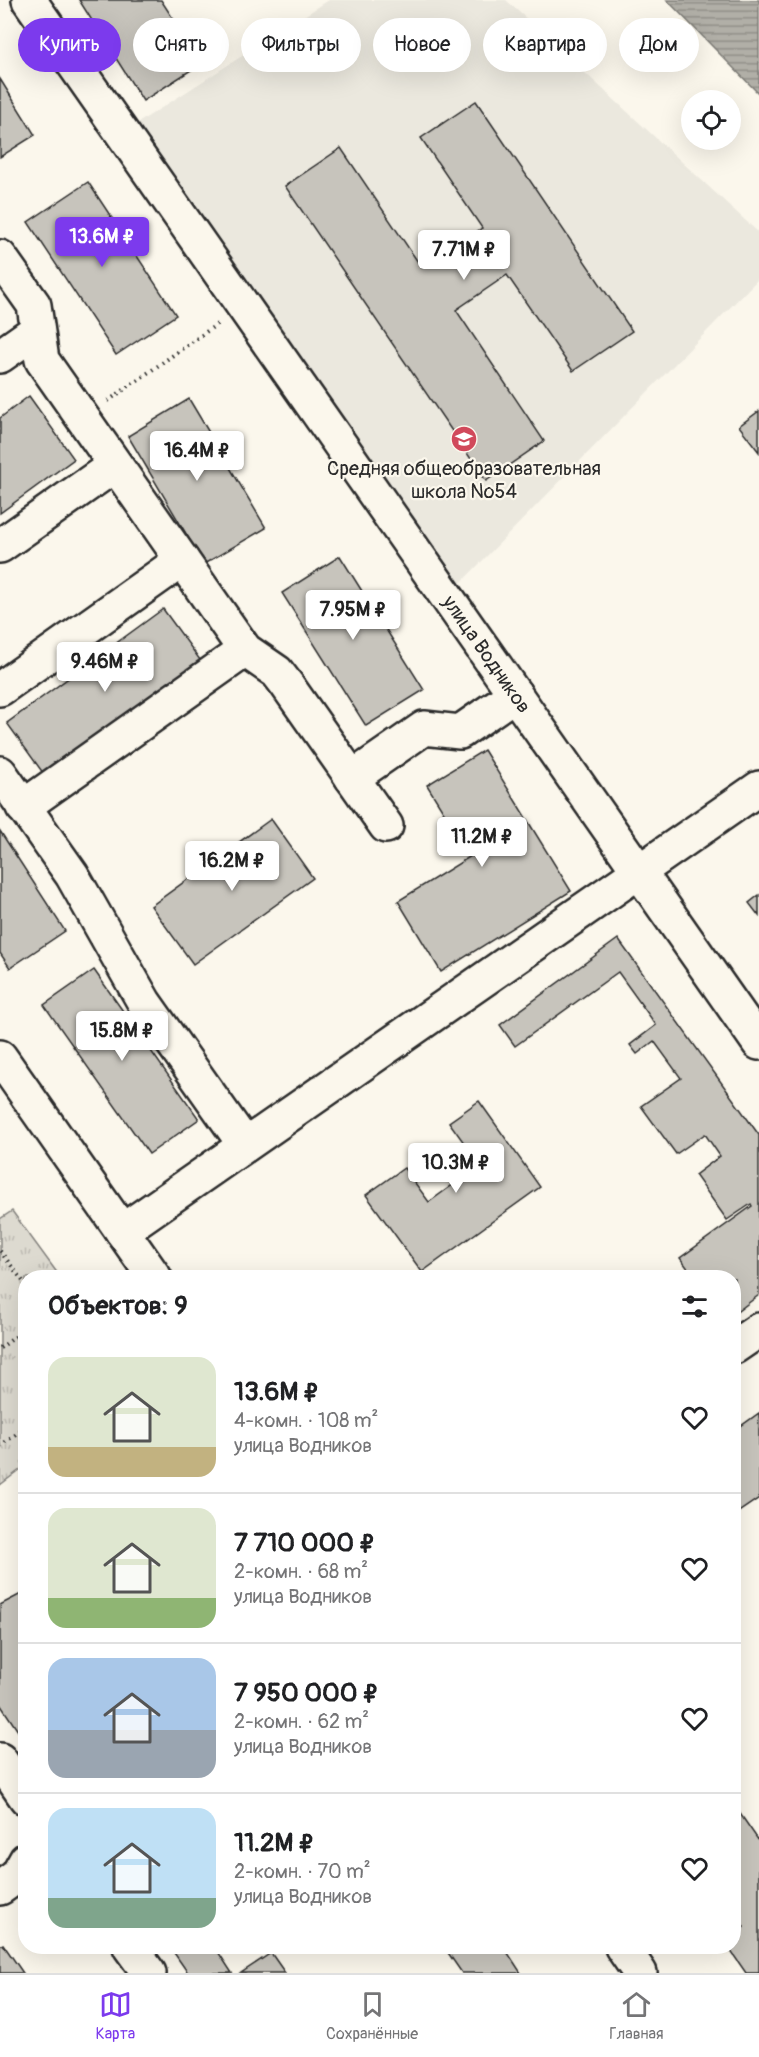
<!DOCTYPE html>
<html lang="ru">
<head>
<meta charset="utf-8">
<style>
	:root { --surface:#fff; --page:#f2f2f2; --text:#202124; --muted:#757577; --line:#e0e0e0; --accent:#7c3aed }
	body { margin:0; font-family:Pangolin,sans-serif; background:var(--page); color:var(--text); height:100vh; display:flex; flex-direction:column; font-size:22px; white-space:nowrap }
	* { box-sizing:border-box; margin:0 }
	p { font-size:20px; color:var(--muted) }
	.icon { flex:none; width:33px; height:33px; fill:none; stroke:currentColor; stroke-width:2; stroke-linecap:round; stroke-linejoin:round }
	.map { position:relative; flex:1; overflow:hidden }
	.side { position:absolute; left:18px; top:1270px; width:723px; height:684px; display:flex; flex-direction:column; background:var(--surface); border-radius:24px; box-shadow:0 6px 24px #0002 }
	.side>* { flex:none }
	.guide { position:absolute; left:18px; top:18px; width:723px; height:54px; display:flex; gap:12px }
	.buttons { position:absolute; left:681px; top:90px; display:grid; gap:12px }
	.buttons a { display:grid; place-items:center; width:60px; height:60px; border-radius:50%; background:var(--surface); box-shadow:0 6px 24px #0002; font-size:30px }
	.price { position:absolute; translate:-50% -51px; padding:0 14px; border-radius:6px; background:#fff; color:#222; font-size:20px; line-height:39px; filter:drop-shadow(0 2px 3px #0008) }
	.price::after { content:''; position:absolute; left:50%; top:36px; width:18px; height:14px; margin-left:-9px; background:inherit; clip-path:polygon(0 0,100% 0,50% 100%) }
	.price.on { background:var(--accent); color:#fff }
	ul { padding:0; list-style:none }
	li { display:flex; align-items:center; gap:18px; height:150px; padding:0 30px }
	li+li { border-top:2px solid var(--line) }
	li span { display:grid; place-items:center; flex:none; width:168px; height:120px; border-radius:18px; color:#555 }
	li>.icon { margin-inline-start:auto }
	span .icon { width:72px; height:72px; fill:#fffc; stroke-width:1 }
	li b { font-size:26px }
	h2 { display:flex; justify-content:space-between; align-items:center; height:72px; padding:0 30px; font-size:26px }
	.chip { padding:0 21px; border-radius:27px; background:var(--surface); box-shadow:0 6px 24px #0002; font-size:21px; line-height:54px }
	.chip.on { background:var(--accent); color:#fff }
	.menu { display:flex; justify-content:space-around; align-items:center; height:84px; border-top:2px solid var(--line); background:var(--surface); font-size:16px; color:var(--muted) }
	.menu a { display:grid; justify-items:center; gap:3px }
	.menu .on { color:var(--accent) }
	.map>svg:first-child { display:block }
	.built { fill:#ebe8de }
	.park { fill:url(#park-tufts); stroke:#84827e; stroke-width:1.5 }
	.water { fill:url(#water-rules); stroke:#7b7a75; stroke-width:1.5 }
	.building { fill:#c7c4bc; stroke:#2b2b2b; stroke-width:1.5 }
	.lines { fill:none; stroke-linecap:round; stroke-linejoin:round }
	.minor-casing { stroke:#2b2b2b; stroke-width:38 }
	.path { stroke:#2b2b2b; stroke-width:4; stroke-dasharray:1.5 4.5; stroke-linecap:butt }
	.minor { stroke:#fbf7ec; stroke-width:33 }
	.labels { text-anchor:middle; stroke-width:4.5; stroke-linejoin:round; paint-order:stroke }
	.poi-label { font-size:20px; fill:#2b2b2b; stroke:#fbf7ec }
	.street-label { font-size:20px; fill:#2b2b2b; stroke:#fbf7ec }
</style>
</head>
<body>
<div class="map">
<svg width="759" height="1973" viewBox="0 0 759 1973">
	<defs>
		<pattern id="park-tufts" width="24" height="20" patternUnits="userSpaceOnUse" patternTransform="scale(1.5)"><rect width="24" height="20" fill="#dddad0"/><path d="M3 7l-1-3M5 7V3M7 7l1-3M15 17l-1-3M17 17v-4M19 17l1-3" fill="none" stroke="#bebbb3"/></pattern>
		<pattern id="water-rules" width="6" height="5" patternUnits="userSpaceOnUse" patternTransform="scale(1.5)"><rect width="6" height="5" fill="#b1afa7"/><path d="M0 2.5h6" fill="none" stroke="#908f88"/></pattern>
	</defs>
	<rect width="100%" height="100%" fill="#fbf7ec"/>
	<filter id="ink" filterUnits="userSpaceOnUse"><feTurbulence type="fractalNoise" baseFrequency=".0167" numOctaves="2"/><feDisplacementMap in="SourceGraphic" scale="12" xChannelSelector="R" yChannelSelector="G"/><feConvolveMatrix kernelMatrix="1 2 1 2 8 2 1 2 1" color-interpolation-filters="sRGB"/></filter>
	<g filter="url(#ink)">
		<path class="built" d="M329,0H506L759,233V278L443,601L113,139Z"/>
		<path class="park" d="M12,1211L61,1278H26L25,1466L0,1485V1219Z"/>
		<path class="water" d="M667,0H759V94Z"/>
		<g class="building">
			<path d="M79,0H161L202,63L143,101Z"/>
			<path d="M0,79L35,135L0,157Z"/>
			<path d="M476,101L632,331L573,371L507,275L456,310L544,441L486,481L285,186L341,148L422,268L482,228L421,138Z"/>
			<path d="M88,182L176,315L116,355L28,222Z"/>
			<path d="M29,396L74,459L0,513V418Z"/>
			<path d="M189,399L266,528L204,564L128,436Z"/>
			<path d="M759,411V452L739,426Z"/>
			<path d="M340,556L424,690L366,726L282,593Z"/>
			<path d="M163,609L203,664L46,777L7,723Z"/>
			<path d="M484,750L571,891L441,972L398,901L471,856L427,785Z"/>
			<path d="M271,819L313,878L193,964L151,906Z"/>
			<path d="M0,831L65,931L10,968L0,953Z"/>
			<path d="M759,895V916L749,903Z"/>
			<path d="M618,939L759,1135V1295L734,1314V1278H695L680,1258L752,1206L751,1204L727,1220L695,1175L720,1156L705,1134L676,1154L641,1106L681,1078L654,1041L637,1054L630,1045L656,1025L618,972L515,1046L500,1025Z"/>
			<path d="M94,970L199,1119L149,1154L44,1005Z"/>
			<path d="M479,1101L540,1187L422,1272L366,1195L404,1168L429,1202L480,1165L449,1122Z"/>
			<path d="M759,1413V1498L734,1515V1431Z"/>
			<path d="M23,1593L26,1597V1743L0,1704V1605Z"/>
			<path d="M734,1805L759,1841V1973H746L728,1947H734V1934L744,1927L734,1912Z"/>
			<path d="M3,1944L23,1973H0V1946Z"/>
			<path d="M170,1947H215L232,1973H188Z"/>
			<path d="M444,1947H504L521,1973H462Z"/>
			<path d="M271,1953L285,1973H241Z"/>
		</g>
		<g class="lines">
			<defs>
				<g id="minor">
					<path d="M29,0L759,1043"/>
					<path d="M0,257L34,305L42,360L245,650L277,672L287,685L386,826"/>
					<path d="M0,356L37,330"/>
					<path d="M0,546L115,465"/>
					<path d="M0,689L182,560"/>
					<path d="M0,773L72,875L144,1002L245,1145"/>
					<path d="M352,778L424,728L460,732L515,694"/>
					<path d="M23,807L245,650"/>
					<path d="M0,1057L155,1278"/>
					<path d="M122,1231L759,788"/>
					<path d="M734,1347L759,1330"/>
					<path d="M0,1760L26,1798"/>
					<path d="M0,1888L17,1876L26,1860"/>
					<path d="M130,1947L149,1973"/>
					<path d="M622,1947L640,1973"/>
				</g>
			</defs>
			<use href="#minor" class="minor-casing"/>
			<g class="path">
				<path d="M108,401L220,322"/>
				<path d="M0,1251L26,1285"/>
				<path d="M0,1348L26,1329"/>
				<path d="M0,1446L26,1427"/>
			</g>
			<use href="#minor" class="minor"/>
		</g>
	</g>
	<defs>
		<symbol id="school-disc" viewBox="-11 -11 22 22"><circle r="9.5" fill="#d1495b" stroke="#fbf7ec"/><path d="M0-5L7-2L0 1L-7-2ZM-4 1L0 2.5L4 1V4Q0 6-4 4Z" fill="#fff"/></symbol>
	</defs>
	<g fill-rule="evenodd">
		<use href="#school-disc" x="449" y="424" width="30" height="30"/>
	</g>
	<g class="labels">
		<g class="poi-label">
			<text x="464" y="475">Средняя общеобразовательная<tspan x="464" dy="23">школа №54</tspan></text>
		</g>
		<g class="street-label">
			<text transform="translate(487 654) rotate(55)" y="7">улица Водников</text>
		</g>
	</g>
</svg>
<div class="buttons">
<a><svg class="icon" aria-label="locate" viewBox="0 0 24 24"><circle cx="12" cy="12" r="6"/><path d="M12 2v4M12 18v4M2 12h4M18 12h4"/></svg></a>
</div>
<b class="price on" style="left:102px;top:268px">13.6M ₽</b>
<b class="price" style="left:464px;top:281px">7.71M ₽</b>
<b class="price" style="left:197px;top:482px">16.4M ₽</b>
<b class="price" style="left:353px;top:641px">7.95M ₽</b>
<b class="price" style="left:105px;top:693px">9.46M ₽</b>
<b class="price" style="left:482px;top:868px">11.2M ₽</b>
<b class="price" style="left:232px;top:892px">16.2M ₽</b>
<b class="price" style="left:122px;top:1062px">15.8M ₽</b>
<b class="price" style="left:456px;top:1194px">10.3M ₽</b>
<div class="guide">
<a class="chip on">Купить</a>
<a class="chip">Снять</a>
<a class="chip">Фильтры</a>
<a class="chip">Новое</a>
<a class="chip">Квартира</a>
<a class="chip">Дом</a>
</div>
<section class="side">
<h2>Объектов: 9<svg class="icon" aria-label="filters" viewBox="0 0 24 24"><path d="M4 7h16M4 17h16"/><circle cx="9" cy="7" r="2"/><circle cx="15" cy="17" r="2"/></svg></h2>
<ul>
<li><span style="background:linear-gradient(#dfe7d0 75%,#c2b280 0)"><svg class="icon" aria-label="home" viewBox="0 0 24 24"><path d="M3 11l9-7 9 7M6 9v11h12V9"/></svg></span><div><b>13.6M ₽</b><p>4-комн. · 108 m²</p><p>улица Водников</p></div><svg class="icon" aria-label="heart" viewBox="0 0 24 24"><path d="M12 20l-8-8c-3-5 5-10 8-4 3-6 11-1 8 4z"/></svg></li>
<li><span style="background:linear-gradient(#dfe7d0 75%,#8fb573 0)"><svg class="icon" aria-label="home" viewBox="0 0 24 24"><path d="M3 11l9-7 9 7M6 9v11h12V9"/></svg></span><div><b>7 710 000 ₽</b><p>2-комн. · 68 m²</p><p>улица Водников</p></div><svg class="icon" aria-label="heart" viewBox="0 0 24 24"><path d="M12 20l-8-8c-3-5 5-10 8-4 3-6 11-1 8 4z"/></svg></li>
<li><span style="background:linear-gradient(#a9c7e8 60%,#9aa5b1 0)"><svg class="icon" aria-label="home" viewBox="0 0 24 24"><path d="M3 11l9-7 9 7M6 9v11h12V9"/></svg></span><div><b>7 950 000 ₽</b><p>2-комн. · 62 m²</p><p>улица Водников</p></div><svg class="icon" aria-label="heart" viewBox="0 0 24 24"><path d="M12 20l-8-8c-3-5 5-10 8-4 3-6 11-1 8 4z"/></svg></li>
<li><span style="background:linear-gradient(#bfe0f5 75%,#7fa58c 0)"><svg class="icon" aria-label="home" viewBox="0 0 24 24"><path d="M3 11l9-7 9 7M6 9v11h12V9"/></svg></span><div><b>11.2M ₽</b><p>2-комн. · 70 m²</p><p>улица Водников</p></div><svg class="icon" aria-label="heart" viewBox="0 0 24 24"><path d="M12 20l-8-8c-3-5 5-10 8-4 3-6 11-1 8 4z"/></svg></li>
</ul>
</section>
</div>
<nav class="menu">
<a class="on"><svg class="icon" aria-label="map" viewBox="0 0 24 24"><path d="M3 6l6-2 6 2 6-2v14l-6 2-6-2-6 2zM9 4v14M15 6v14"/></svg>Карта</a>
<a><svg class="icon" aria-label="saved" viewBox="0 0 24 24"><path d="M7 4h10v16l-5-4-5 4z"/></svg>Сохранённые</a>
<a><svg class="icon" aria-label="home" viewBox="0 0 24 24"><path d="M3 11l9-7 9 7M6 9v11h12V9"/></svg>Главная</a>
</nav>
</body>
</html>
